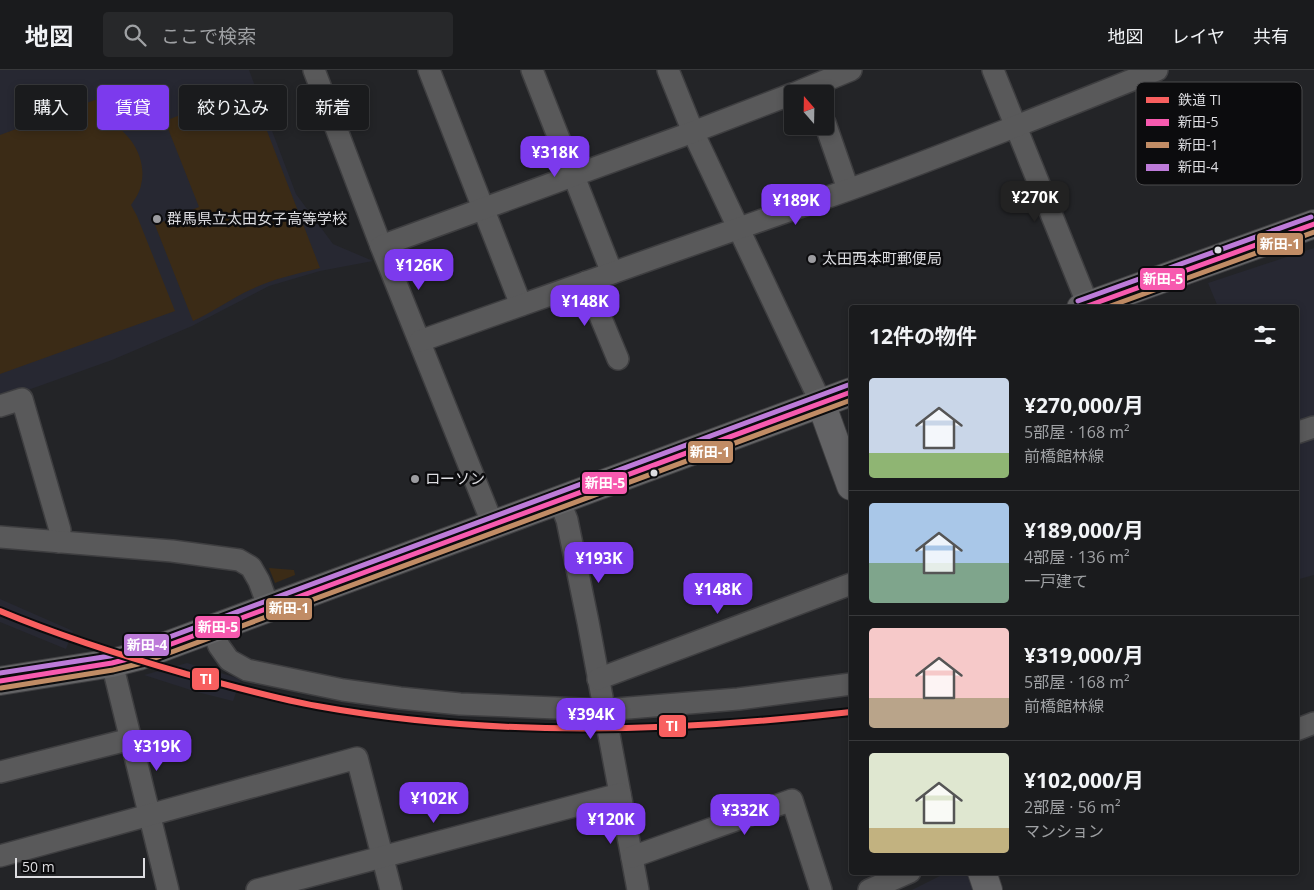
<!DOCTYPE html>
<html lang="ja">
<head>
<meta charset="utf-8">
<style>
	:root { --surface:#1a1b1d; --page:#27282a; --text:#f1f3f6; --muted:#9fa1a4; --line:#38393b; --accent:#7c3aed }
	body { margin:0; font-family:"Open Sans","Noto Sans JP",sans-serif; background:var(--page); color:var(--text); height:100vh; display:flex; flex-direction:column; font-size:19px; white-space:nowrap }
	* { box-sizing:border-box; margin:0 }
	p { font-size:16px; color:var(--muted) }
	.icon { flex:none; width:28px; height:28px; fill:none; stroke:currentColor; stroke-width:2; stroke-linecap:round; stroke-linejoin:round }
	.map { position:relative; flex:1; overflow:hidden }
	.panel { position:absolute; left:849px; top:235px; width:450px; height:570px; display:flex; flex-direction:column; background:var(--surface); border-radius:5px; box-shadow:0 2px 8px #0003,0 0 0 1px var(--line) }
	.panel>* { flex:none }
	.banner { position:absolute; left:15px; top:15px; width:475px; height:45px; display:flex; gap:10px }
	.needle { width:32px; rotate:340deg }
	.tools { position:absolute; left:784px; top:15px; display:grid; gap:10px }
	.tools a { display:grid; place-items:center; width:50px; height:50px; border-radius:5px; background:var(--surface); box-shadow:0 2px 8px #0003,0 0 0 1px var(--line); font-size:25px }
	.scale { position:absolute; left:15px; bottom:12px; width:130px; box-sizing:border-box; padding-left:5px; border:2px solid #dddde1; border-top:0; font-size:14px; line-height:18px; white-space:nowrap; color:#dddde1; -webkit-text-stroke:4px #0c0c0e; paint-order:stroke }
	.price { position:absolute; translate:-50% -42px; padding:0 11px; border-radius:10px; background:var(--accent); color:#fff; font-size:16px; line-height:32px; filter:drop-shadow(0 1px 2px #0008) }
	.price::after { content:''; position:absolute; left:50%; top:30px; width:15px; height:11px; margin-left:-8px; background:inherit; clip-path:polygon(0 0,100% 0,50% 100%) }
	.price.active { background:#222; color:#fff }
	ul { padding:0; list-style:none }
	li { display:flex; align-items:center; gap:15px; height:125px; padding:0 20px }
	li+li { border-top:1px solid var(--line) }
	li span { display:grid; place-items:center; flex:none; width:140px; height:100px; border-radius:5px; color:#555 }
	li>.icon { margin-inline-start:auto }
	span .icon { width:60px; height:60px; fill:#fffc; stroke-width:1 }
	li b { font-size:21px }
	h2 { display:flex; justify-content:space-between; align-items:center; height:60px; padding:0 20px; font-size:21px }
	.chip { padding:0 18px; border-radius:5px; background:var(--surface); box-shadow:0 2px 8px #0003,0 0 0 1px var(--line); font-size:18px; line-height:45px }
	.chip.active { background:var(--accent); color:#fff }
	header { display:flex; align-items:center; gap:30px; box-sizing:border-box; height:70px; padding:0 25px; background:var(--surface); border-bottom:1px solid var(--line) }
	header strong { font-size:24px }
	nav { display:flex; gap:28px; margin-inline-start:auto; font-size:18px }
	.search { width:350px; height:45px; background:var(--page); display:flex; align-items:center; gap:12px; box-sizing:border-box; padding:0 18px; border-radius:5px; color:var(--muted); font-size:19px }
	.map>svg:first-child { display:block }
	.built { fill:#272832 }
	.green { fill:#3b2b16 }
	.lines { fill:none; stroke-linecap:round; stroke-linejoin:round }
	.minor-casing { stroke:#3e3e40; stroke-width:24 }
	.major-casing { stroke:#3e3e40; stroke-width:30 }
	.minor { stroke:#59595a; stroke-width:21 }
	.major { stroke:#636365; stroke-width:28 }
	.bus-1-casing { stroke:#0c0c0e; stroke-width:9 }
	.bus-2-casing { stroke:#0c0c0e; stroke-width:9 }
	.bus-3-casing { stroke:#0c0c0e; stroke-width:9 }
	.bus-1 { stroke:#f75aaf; stroke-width:5 }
	.bus-2 { stroke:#c18c65; stroke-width:5 }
	.bus-3 { stroke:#bd7bd9; stroke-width:5 }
	.rail-1-casing { stroke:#0c0c0e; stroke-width:10 }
	.rail-1 { stroke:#f85f5f; stroke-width:6 }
	.poi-dot { fill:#9c9ca0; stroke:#0c0c0e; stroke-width:2 }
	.bus-dot { fill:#dddde1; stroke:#0c0c0e; stroke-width:2 }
	.labels { text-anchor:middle; stroke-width:5; stroke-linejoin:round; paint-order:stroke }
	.poi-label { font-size:15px; fill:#dddde1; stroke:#0c0c0e; text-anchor:start }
	.key { fill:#0c0c0e; stroke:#4b4b4d; stroke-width:1 }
	.key-label { font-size:14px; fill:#dddde1 }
	.line-badge { stroke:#0c0c0e; stroke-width:2 }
	.badge-label { font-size:14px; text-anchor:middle; font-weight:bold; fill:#fff }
</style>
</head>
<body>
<header>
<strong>地図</strong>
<div class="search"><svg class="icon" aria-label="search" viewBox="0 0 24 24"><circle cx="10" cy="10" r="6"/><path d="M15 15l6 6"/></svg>ここで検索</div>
<nav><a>地図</a><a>レイヤ</a><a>共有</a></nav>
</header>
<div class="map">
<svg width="1314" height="820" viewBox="0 0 1314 820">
	<rect width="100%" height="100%" fill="#232427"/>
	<g class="built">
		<path d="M0,0H249L296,124L333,174L373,191L320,201L269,216L192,256L112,290L28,320L0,328Z"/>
		<path d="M1314,178V351L1296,358V238L1218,237L1208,213Z"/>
		<path d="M1314,364V505L1296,510V370Z"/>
		<path d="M0,529L73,561L66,579L0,552Z"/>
		<path d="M187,593L241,609L233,631L197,622L144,605Z"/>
		<path d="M948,802L970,803L976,820H912Z"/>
	</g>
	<g class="green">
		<path d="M130,17L138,37L104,50C129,59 148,88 141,115C140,122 135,129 131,135L137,146L175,241L0,304V65Z"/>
		<path d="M250,17L320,198C296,204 273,209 252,219C232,228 213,242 193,251L155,155L199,137L165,51Z"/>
		<path d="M269,498L294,500L295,505L275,513Z"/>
	</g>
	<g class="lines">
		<defs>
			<g id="minor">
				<path d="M314,0L381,176L493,455"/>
				<path d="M429,0L521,235"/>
				<path d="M532,0L612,203"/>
				<path d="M668,0L693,62L821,333"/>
				<path d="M993,0L1088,235"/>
				<path d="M793,24L851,0"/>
				<path d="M825,53L848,119"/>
				<path d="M381,176L693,62L792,24"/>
				<path d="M586,212L618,289"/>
				<path d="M420,271C563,220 705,170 848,120C952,83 1054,41 1157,0"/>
				<path d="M0,336L22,329L60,460L59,472"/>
				<path d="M1296,363L1314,357"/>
				<path d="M559,430L567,450L588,552L638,820"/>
				<path d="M0,467L172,481L239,490L251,497L259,511L269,538"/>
				<path d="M212,559L219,576L229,590L247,600L343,620L400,628L460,634L604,640L738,629L851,614"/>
				<path d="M112,593L168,820"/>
				<path d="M598,609L851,514"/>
				<path d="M1296,660L1314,653"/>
				<path d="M0,702L131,669"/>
				<path d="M0,786L357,688L391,820"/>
				<path d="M632,787L792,730L821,820"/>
				<path d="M257,820L620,724"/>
				<path d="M869,820L910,802"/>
			</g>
			<g id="major">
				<path d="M1081,238L1314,154"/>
				<path d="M821,333L851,416"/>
				<path d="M0,611L112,593L139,586L851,322"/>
				<path d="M982,802L988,820"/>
			</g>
		</defs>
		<use href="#minor" class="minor-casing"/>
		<use href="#major" class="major-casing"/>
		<use href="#minor" class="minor"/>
		<use href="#major" class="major"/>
		<defs>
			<g id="bus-1">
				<path d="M1082,238L1314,154"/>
				<path d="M0,611L112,593L139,586L851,322"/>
			</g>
			<g id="bus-2">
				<path d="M1105,238L1314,162"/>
				<path d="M1,618L113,600L142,593L851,330"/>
			</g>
			<g id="bus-3">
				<path d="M1078,231L1311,147"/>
				<path d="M0,603L110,586L137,579L848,315"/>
			</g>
		</defs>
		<use href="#bus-1" class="bus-1-casing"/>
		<use href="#bus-2" class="bus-2-casing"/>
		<use href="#bus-3" class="bus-3-casing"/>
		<use href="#bus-1" class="bus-1"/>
		<use href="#bus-2" class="bus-2"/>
		<use href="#bus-3" class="bus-3"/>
		<defs>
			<path id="rail-1" d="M0,541C60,566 123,586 186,604C229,615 272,628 317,636C494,668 673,662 851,642"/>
		</defs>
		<use href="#rail-1" class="rail-1-casing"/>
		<use href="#rail-1" class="rail-1"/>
	</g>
	<g class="poi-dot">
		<circle cx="157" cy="149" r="5"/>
		<circle cx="812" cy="189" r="5"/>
		<circle cx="415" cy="409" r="5"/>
	</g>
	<g class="bus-dot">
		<circle cx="1218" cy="180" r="4.5"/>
		<circle cx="654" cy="403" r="4.5"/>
	</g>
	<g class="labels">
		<g class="poi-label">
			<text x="167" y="154">群馬県立太田女子高等学校</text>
			<text x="822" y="194">太田西本町郵便局</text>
			<text x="425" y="414">ローソン</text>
		</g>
	</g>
	<rect x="1136" y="12" width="166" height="103" rx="8" class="key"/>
	<rect x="1146" y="27" width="23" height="6" fill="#f85f5f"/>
	<rect x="1146" y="49" width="23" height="7" fill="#f75aaf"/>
	<rect x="1146" y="72" width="23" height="6" fill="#c18c65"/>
	<rect x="1146" y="94" width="23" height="7" fill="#bd7bd9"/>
	<g class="key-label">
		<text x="1178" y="35">鉄道 TI</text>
		<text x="1178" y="57">新田-5</text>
		<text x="1178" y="80">新田-1</text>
		<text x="1178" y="102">新田-4</text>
	</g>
	<g class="line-badge">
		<rect x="1256" y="162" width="48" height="24" rx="5" fill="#c18c65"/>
		<rect x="1139" y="197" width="47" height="24" rx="5" fill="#f75aaf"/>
		<rect x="687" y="370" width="47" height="24" rx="5" fill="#c18c65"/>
		<rect x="581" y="401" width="47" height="24" rx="5" fill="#f75aaf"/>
		<rect x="265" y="527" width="48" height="24" rx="5" fill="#c18c65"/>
		<rect x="194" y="545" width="47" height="24" rx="5" fill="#f75aaf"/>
		<rect x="123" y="563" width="47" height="24" rx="5" fill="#bd7bd9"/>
		<rect x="191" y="597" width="29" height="24" rx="5" fill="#f85f5f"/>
		<rect x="658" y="644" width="29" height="24" rx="5" fill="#f85f5f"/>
	</g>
	<g class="badge-label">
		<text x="1280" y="179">新田-1</text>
		<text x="1163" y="214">新田-5</text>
		<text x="710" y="387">新田-1</text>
		<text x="605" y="418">新田-5</text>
		<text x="289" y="543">新田-1</text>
		<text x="218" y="562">新田-5</text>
		<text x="147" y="580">新田-4</text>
		<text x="206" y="614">TI</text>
		<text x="672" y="661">TI</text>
	</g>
</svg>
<div class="tools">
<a><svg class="needle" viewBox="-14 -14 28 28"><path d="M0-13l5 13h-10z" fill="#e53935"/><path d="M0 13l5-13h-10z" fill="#9fa1a4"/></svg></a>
</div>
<div class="scale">50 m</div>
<b class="price" style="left:555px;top:108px">¥318K</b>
<b class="price active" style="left:1035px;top:153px">¥270K</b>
<b class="price" style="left:796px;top:156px">¥189K</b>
<b class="price" style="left:419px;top:221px">¥126K</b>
<b class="price" style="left:585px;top:257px">¥148K</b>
<b class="price" style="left:599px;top:514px">¥193K</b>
<b class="price" style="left:718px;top:545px">¥148K</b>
<b class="price" style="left:591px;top:670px">¥394K</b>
<b class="price" style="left:157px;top:702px">¥319K</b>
<b class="price" style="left:434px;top:754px">¥102K</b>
<b class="price" style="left:745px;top:766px">¥332K</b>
<b class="price" style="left:611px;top:775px">¥120K</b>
<div class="banner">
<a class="chip">購入</a>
<a class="chip active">賃貸</a>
<a class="chip">絞り込み</a>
<a class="chip">新着</a>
</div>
<section class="panel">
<h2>12件の物件<svg class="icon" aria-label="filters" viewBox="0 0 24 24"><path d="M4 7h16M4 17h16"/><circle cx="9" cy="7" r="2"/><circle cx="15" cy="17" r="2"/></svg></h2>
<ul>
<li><span style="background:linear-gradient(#c9d6e8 75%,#8fb573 0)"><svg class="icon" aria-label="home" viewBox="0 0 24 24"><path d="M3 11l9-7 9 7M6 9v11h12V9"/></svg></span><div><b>¥270,000/月</b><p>5部屋 · 168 m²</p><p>前橋館林線</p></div></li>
<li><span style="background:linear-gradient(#a9c7e8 60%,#7fa58c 0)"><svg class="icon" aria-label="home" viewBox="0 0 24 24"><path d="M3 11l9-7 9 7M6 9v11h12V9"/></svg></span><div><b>¥189,000/月</b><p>4部屋 · 136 m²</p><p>一戸建て</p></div></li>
<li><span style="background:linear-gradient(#f6c9c9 70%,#b9a48a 0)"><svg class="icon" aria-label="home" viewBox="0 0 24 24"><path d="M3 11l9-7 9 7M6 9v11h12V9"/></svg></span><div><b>¥319,000/月</b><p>5部屋 · 168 m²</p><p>前橋館林線</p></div></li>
<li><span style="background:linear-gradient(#dfe7d0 75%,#c2b280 0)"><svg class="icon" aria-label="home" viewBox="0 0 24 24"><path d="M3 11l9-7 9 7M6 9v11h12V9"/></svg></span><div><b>¥102,000/月</b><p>2部屋 · 56 m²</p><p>マンション</p></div></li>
</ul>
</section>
</div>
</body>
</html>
